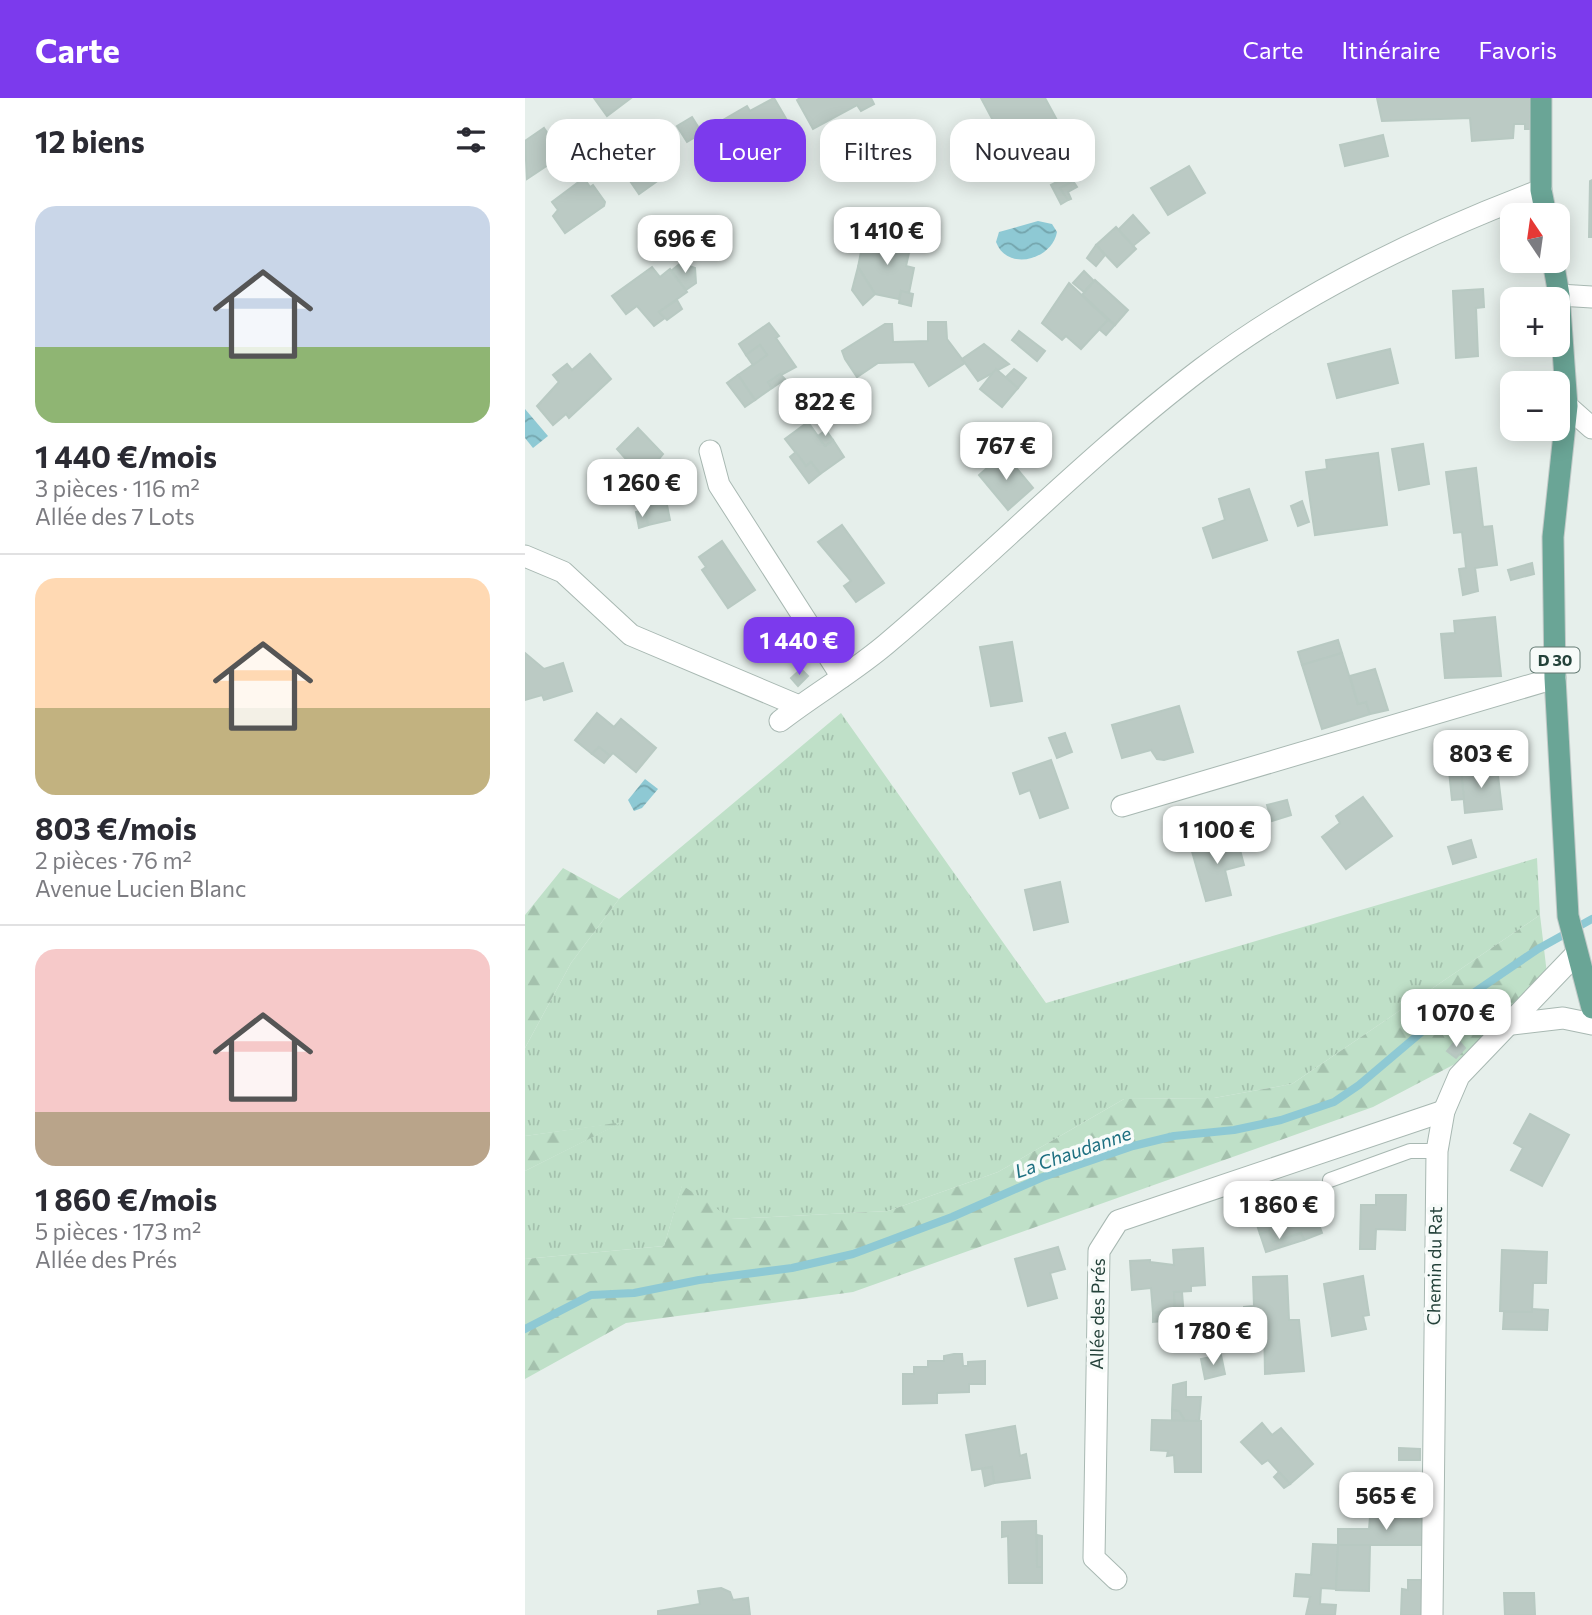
<!DOCTYPE html>
<html lang="fr">
<head>
<meta charset="utf-8">
<style>
	:root { --surface:#fff; --page:#f2f2f3; --text:#2b2b33; --muted:#7c7c81; --line:#e1e1e2; --accent:#7c3aed }
	body { margin:0; font-family:Commissioner,sans-serif; background:var(--page); color:var(--text); height:100vh; display:flex; flex-direction:column; font-size:26px; white-space:nowrap }
	* { box-sizing:border-box; margin:0 }
	p { font-size:23px; color:var(--muted) }
	.icon { flex:none; width:38px; height:38px; fill:none; stroke:currentColor; stroke-width:2; stroke-linecap:round; stroke-linejoin:round }
	.map { position:relative; flex:1; overflow:hidden }
	.panel { display:flex; flex-direction:column; background:var(--surface); width:525px }
	.panel>* { flex:none }
	.top-card { position:absolute; left:21px; top:21px; width:665px; height:63px; display:flex; gap:14px }
	.needle { width:46px; rotate:347deg }
	.buttons { position:absolute; left:975px; top:105px; display:grid; gap:14px }
	.buttons a { display:grid; place-items:center; width:70px; height:70px; border-radius:14px; background:var(--surface); box-shadow:0 4px 18px #0003; font-size:35px }
	.price { position:absolute; translate:-50% -60px; padding:0 16px; border-radius:14px; background:#fff; color:#222; font-size:23px; line-height:46px; filter:drop-shadow(0 2px 4px #0008) }
	.price::after { content:''; position:absolute; left:50%; top:42px; width:21px; height:16px; margin-left:-10px; background:inherit; clip-path:polygon(0 0,100% 0,50% 100%) }
	.price.selected { background:var(--accent); color:#fff }
	ul { padding:0; list-style:none }
	li { display:grid; align-content:center; gap:14px; height:371px; padding:0 35px }
	li+li { border-top:2px solid var(--line) }
	li span { display:grid; place-items:center; height:217px; border-radius:21px; color:#555 }
	li>.icon { margin-inline-start:auto }
	span .icon { width:126px; height:126px; fill:#fffc; stroke-width:1 }
	li b { font-size:30px }
	h2 { display:flex; justify-content:space-between; align-items:center; height:84px; padding:0 35px; font-size:30px }
	.tag { padding:0 24px; border-radius:21px; background:var(--surface); box-shadow:0 4px 18px #0003; font-size:24px; line-height:63px }
	.tag.selected { background:var(--accent); color:#fff }
	header { display:flex; align-items:center; gap:42px; box-sizing:border-box; height:98px; padding:0 35px; background:var(--accent); color:#fff }
	header strong { font-size:33px }
	nav { display:flex; gap:38px; margin-inline-start:auto; font-size:24px }
	main { display:flex; flex:1; min-height:0 }
	.map>svg:first-child { display:block }
	.grass { fill:url(#grass-tufts) }
	.forest { fill:url(#forest-firs) }
	.water { fill:url(#water-waves) }
	.lines { fill:none; stroke-linecap:round; stroke-linejoin:round }
	.stream { stroke:#8ec9d4; stroke-width:8 }
	.building { fill:#bbcac4; stroke:#b8c9c2; stroke-width:2 }
	.lane-casing { stroke:#a8b8b2; stroke-width:16 }
	.street-casing { stroke:#a8b8b2; stroke-width:23 }
	.primary-casing { stroke:#c2cac8; stroke-width:23 }
	.lane { stroke:#fff; stroke-width:14 }
	.street { stroke:#fff; stroke-width:21 }
	.primary { stroke:#6aa596; stroke-width:21 }
	.labels { text-anchor:middle; stroke-width:7; stroke-linejoin:round; paint-order:stroke }
	.shield { fill:#f7fbf9; stroke:#637a73; stroke-width:2 }
	.shield-label { font-size:16px; font-weight:bold; fill:#24423a }
	.street-label { font-size:18px; fill:#24423a; stroke:#f7fbf9 }
	.water-label { font-size:19px; font-style:italic; fill:#1c6f80; stroke:#f7fbf9 }
</style>
</head>
<body>
<header>
<strong>Carte</strong>
<nav><a>Carte</a><a>Itinéraire</a><a>Favoris</a></nav>
</header>
<main>
<section class="panel">
<h2>12 biens<svg class="icon" aria-label="filters" viewBox="0 0 24 24"><path d="M4 7h16M4 17h16"/><circle cx="9" cy="7" r="2"/><circle cx="15" cy="17" r="2"/></svg></h2>
<ul>
<li><span style="background:linear-gradient(#c9d6e8 65%,#8fb573 0)"><svg class="icon" aria-label="home" viewBox="0 0 24 24"><path d="M3 11l9-7 9 7M6 9v11h12V9"/></svg></span><div><b>1 440 €/mois</b><p>3 pièces · 116 m²</p><p>Allée des 7 Lots</p></div></li>
<li><span style="background:linear-gradient(#ffd9b3 60%,#c2b280 0)"><svg class="icon" aria-label="home" viewBox="0 0 24 24"><path d="M3 11l9-7 9 7M6 9v11h12V9"/></svg></span><div><b>803 €/mois</b><p>2 pièces · 76 m²</p><p>Avenue Lucien Blanc</p></div></li>
<li><span style="background:linear-gradient(#f6c9c9 75%,#b9a48a 0)"><svg class="icon" aria-label="home" viewBox="0 0 24 24"><path d="M3 11l9-7 9 7M6 9v11h12V9"/></svg></span><div><b>1 860 €/mois</b><p>5 pièces · 173 m²</p><p>Allée des Prés</p></div></li>
</ul>
</section>
<div class="map">
<svg width="1067" height="1517" viewBox="0 0 1067 1517">
	<defs>
		<pattern id="grass-tufts" width="24" height="20" patternUnits="userSpaceOnUse" patternTransform="scale(1.75)"><rect width="24" height="20" fill="#bfe0c8"/><path d="M3 7l-1-3M5 7V3M7 7l1-3M15 17l-1-3M17 17v-4M19 17l1-3" fill="none" stroke="#a4c1ad"/></pattern>
		<pattern id="forest-firs" width="22" height="20" patternUnits="userSpaceOnUse" patternTransform="scale(1.75)"><rect width="22" height="20" fill="#bfe0c8"/><path d="M5 1l3.5 6h-7zM16 11l3.5 6h-7z" fill="#a4c1ad"/></pattern>
		<pattern id="water-waves" width="16" height="10" patternUnits="userSpaceOnUse" patternTransform="scale(1.75)"><rect width="16" height="10" fill="#8ec9d4"/><path d="M0 5q4-4 8 0t8 0" fill="none" stroke="#74a5ad"/></pattern>
	</defs>
	<rect width="100%" height="100%" fill="#e6efeb"/>
	<path class="grass" d="M316,615L521,905L1012,760L1015,817L767,986L689,1000L599,1001L473,1074L363,1113L206,1121L157,1088L139,1148L0,1161V1073L95,1025L0,1038V950L46,865L94,801Z"/>
	<g class="forest">
		<path d="M38,770L94,801L46,865L0,950V817Z"/>
		<path d="M1015,817L1022,876L930,966L848,1009L328,1194L101,1225L0,1281V1161L139,1148L157,1087L207,1121L363,1113L473,1074L599,1001L689,1000L767,986Z"/>
		<path d="M98,1024L0,1073V1038Z"/>
	</g>
	<g class="water">
		<path d="M513,123L527,126L532,134C527,162 482,174 471,144L474,134Z"/>
		<path d="M0,311L23,338L8,350L0,340Z"/>
		<path d="M120,681L133,691L117,710L109,713L103,702Z"/>
	</g>
	<g class="lines">
		<path class="stream" d="M0,1231L66,1197L109,1195L174,1182L267,1170L328,1156L427,1119L518,1079L608,1048L649,1038L709,1032L756,1022L809,1004L834,987L919,915L1013,851L1067,821"/>
	</g>
	<g class="building">
		<path d="M69,0H106L82,18Z"/>
		<path d="M249,0L267,31L230,52L226,47L202,61L184,30L222,8L225,13Z"/>
		<path d="M275,0H346L349,6L336,13L332,7L288,31L272,2Z"/>
		<path d="M456,0H520L539,35L497,53L499,57L489,62Z"/>
		<path d="M852,0H1005L1006,31H1000V26H989L988,40L947,43L945,20L857,23Z"/>
		<path d="M167,19L177,35L162,44L152,28Z"/>
		<path d="M19,30L26,40L29,38L41,55L2,81L0,43Z"/>
		<path d="M858,37L863,58L820,68L815,47Z"/>
		<path d="M517,42L519,46L499,57L497,53Z"/>
		<path d="M127,47L134,57L140,53L152,69L114,96L103,80L107,77L99,67Z"/>
		<path d="M664,68L680,95L643,117L626,90Z"/>
		<path d="M545,77L548,83L535,90L543,102L536,106L526,87Z"/>
		<path d="M59,80L65,89L68,87L80,104L79,108L40,135L28,118L33,112L27,104Z"/>
		<path d="M1067,82V139H1064L1065,83Z"/>
		<path d="M548,83L552,89L543,94L546,101L543,102L535,90Z"/>
		<path d="M608,117L624,135L608,148L593,132Z"/>
		<path d="M591,129L611,151L592,169L571,147Z"/>
		<path d="M353,139L393,149L384,155L381,168L389,170L384,195L376,193L374,201L350,196L333,169L338,144L352,148Z"/>
		<path d="M571,147L580,157L571,168L562,160Z"/>
		<path d="M156,165L170,170L171,185L161,192L146,173Z"/>
		<path d="M127,169L135,179L145,171L162,194L134,214L140,220L129,228L112,208L101,216L87,198Z"/>
		<path d="M333,169L350,196L338,207L327,192Z"/>
		<path d="M559,173L569,183L559,194L548,185Z"/>
		<path d="M570,182L603,212L590,227L557,197Z"/>
		<path d="M544,185L583,222L556,251L541,238L537,242L517,225Z"/>
		<path d="M958,191L959,209L951,210L953,258L931,260L928,193Z"/>
		<path d="M376,193L388,196L386,208L374,205Z"/>
		<path d="M152,202L157,211L142,222L134,214Z"/>
		<path d="M583,222L590,227L581,237L574,231Z"/>
		<path d="M403,224H421L422,241L440,265L404,288L389,264L353,265L332,279L320,261L317,253L360,226H367L368,244L403,243Z"/>
		<path d="M244,225L254,238L251,240L271,269L243,284L247,290L230,302L213,277L242,257L235,247L221,257L214,246Z"/>
		<path d="M494,233L520,253L512,263L487,242Z"/>
		<path d="M459,246L484,266L453,283L437,261Z"/>
		<path d="M235,247L242,257L228,267L221,257Z"/>
		<path d="M865,251L873,285L812,300L803,266Z"/>
		<path d="M65,256L86,281L44,320L41,316L28,327L12,308L34,284L28,277L42,266L47,272Z"/>
		<path d="M471,271L493,290L477,309L455,291Z"/>
		<path d="M489,271L501,280L493,290L481,279Z"/>
		<path d="M255,276L260,281L247,290L243,284Z"/>
		<path d="M213,277L230,302L220,309L202,285Z"/>
		<path d="M283,324L300,348L308,342L319,359L295,376L286,364L281,368L260,341Z"/>
		<path d="M113,330L138,356L133,362L148,378L133,393L141,402L145,422L123,427L120,412L90,382L109,370L92,351Z"/>
		<path d="M301,332L308,342L300,348L293,338Z"/>
		<path d="M898,346L904,386L874,392L867,351Z"/>
		<path d="M271,354L281,368L286,364L295,376L284,385L265,359Z"/>
		<path d="M479,355L508,390L483,412L454,377Z"/>
		<path d="M853,355L862,427L790,437L781,374L802,371L801,362Z"/>
		<path d="M951,370L958,429L967,428L972,467L950,470L953,493L938,497L934,471L941,470L937,434L929,435L921,374Z"/>
		<path d="M724,391L742,442L688,460L678,430L700,422L694,401Z"/>
		<path d="M777,403L784,424L773,428L766,408Z"/>
		<path d="M120,412L123,427L114,430L111,414Z"/>
		<path d="M317,427L359,485L331,504L319,488L326,483L293,444Z"/>
		<path d="M197,443L230,492L203,510L177,472L181,469L174,459Z"/>
		<path d="M1007,465L1009,476L986,482L983,472Z"/>
		<path d="M970,519L976,578L920,580L916,536L930,535L929,523Z"/>
		<path d="M813,542L817,555L777,567L773,554Z"/>
		<path d="M487,544L497,603L466,608L455,549Z"/>
		<path d="M0,555L19,571L38,565L47,593L19,602L17,597L0,602Z"/>
		<path d="M817,555L833,606L841,604L845,616L797,631L777,567Z"/>
		<path d="M276,571L283,578L273,588L266,580Z"/>
		<path d="M850,571L863,612L845,616L841,604L833,606L825,578Z"/>
		<path d="M654,608L668,654L639,662L632,661L626,652L597,660L587,627Z"/>
		<path d="M72,615L89,629L96,621L131,650L111,674L88,655L85,658L74,649L67,656L50,642Z"/>
		<path d="M540,635L547,654L532,660L524,640Z"/>
		<path d="M74,649L85,658L79,665L67,656Z"/>
		<path d="M526,662L543,710L515,720L505,692L495,696L488,675Z"/>
		<path d="M972,669L977,711L940,715L936,672Z"/>
		<path d="M936,672L939,701L927,702L924,673Z"/>
		<path d="M838,699L867,738L821,771L797,739L815,725L811,718Z"/>
		<path d="M762,702L766,717L747,723L742,707Z"/>
		<path d="M711,737L719,767L700,772L706,797L681,803L666,750Z"/>
		<path d="M946,742L951,759L928,766L923,749Z"/>
		<path d="M535,784L543,824L509,832L500,792Z"/>
		<path d="M932,941L940,950L931,960L922,953Z"/>
		<path d="M1005,1016L1044,1037L1017,1088L986,1072L998,1050L989,1045Z"/>
		<path d="M851,1097H881L880,1132L851,1131L850,1151H835L836,1107H851Z"/>
		<path d="M784,1100L797,1135L779,1142L776,1135L748,1144L744,1133L735,1136L729,1118Z"/>
		<path d="M744,1133L748,1144L776,1135L779,1142L741,1154L735,1136Z"/>
		<path d="M533,1149L540,1171L525,1175L532,1200L503,1208L490,1161Z"/>
		<path d="M678,1150L680,1187L666,1188V1193L649,1194L650,1213L628,1215L626,1190L607,1192L605,1163L625,1162V1164L649,1167L648,1152Z"/>
		<path d="M977,1152L1022,1154L1021,1185H1008L1007,1214L975,1213Z"/>
		<path d="M762,1178L764,1222H774L779,1273L740,1276L739,1223H719V1209L729,1208L728,1179Z"/>
		<path d="M838,1178L844,1217L838,1218L841,1231L807,1238L799,1186Z"/>
		<path d="M649,1194H657L659,1221L628,1224V1215L650,1213Z"/>
		<path d="M1007,1211L1023,1212L1022,1232L978,1231L979,1214H1007Z"/>
		<path d="M429,1256H437L438,1268H443V1264L460,1263V1286H444V1294L412,1295V1305L378,1306V1276H389V1269H403V1263H419V1258Z"/>
		<path d="M696,1257L700,1276L680,1281L676,1261Z"/>
		<path d="M661,1284V1299H676L674,1323H660L654,1313L647,1312L648,1287Z"/>
		<path d="M647,1312L654,1313L660,1323H647Z"/>
		<path d="M627,1322L676,1323V1374H650L649,1357L642,1358L643,1353L626,1352Z"/>
		<path d="M737,1325L747,1337L756,1330L788,1366L765,1386L743,1362L737,1366L716,1344Z"/>
		<path d="M490,1328L495,1358L501,1356L505,1380L469,1385L467,1369L447,1372L441,1337Z"/>
		<path d="M874,1350L895,1351V1362H874Z"/>
		<path d="M467,1369L469,1385L460,1388L457,1371Z"/>
		<path d="M754,1374L765,1386L759,1390L749,1379Z"/>
		<path d="M899,1418V1447H813V1431H844L845,1419Z"/>
		<path d="M511,1423L512,1469H517V1485H484L483,1438L477,1439V1424Z"/>
		<path d="M512,1437L517,1438V1469H512Z"/>
		<path d="M788,1446L813,1447L811,1491L796,1490L795,1506L811,1507L810,1517H781L785,1499L769,1498L771,1476L786,1477Z"/>
		<path d="M813,1447H845L844,1493L811,1492Z"/>
		<path d="M883,1482H899L898,1517H876L877,1491L883,1492Z"/>
		<path d="M196,1490L205,1494L208,1502L223,1500L225,1517H133V1513L175,1506L173,1493Z"/>
		<path d="M979,1495H1009L1010,1517H980Z"/>
	</g>
	<g class="lines">
		<defs>
			<path id="lane" d="M805,1082L885,1053H912"/>
			<g id="street">
				<path d="M1034,197L1067,199"/>
				<path d="M1042,308L1067,330"/>
				<path d="M185,353L194,387L317,579"/>
				<path d="M0,458L38,474L106,537L274,608"/>
				<path d="M255,623C291,595 332,572 366,542C471,453 567,354 676,271C778,194 897,137 1016,92"/>
				<path d="M597,708L1030,580"/>
				<path d="M987,926L1038,920L1067,926"/>
				<path d="M591,1481L569,1460L574,1153L593,1123L919,1013"/>
				<path d="M907,1517L912,1053L919,1013L934,978L1051,856"/>
			</g>
			<g id="primary">
				<path d="M1016,0V92L1021,117"/>
				<path d="M1028,163L1034,197L1042,308L1028,439L1030,580L1043,818L1067,910"/>
			</g>
		</defs>
		<use href="#lane" class="lane-casing"/>
		<use href="#street" class="street-casing"/>
		<use href="#primary" class="primary-casing"/>
		<use href="#lane" class="lane"/>
		<use href="#street" class="street"/>
		<use href="#primary" class="primary"/>
	</g>
	<g class="labels">
		<rect class="shield" x="1005.5" y="549.5" width="49" height="25" rx="5"/>
		<g class="shield-label">
			<text x="1030" y="568">D 30</text>
		</g>
		<g class="street-label">
			<text transform="translate(910 1168) rotate(-89)" y="6">Chemin du Rat</text>
			<text transform="translate(573 1216) rotate(-89)" y="6">Allée des Prés</text>
		</g>
		<g class="water-label">
			<text transform="translate(548 1054) rotate(-19)" y="7">La Chaudanne</text>
		</g>
	</g>
</svg>
<div class="buttons">
<a><svg class="needle" viewBox="-14 -14 28 28"><path d="M0-13l5 13h-10z" fill="#e53935"/><path d="M0 13l5-13h-10z" fill="#7c7c81"/></svg></a>
<a>+</a>
<a>−</a>
</div>
<b class="price" style="left:362px;top:169px">1 410 €</b>
<b class="price" style="left:160px;top:177px">696 €</b>
<b class="price" style="left:300px;top:340px">822 €</b>
<b class="price" style="left:481px;top:384px">767 €</b>
<b class="price" style="left:117px;top:421px">1 260 €</b>
<b class="price selected" style="left:274px;top:579px">1 440 €</b>
<b class="price" style="left:956px;top:692px">803 €</b>
<b class="price" style="left:692px;top:768px">1 100 €</b>
<b class="price" style="left:931px;top:951px">1 070 €</b>
<b class="price" style="left:754px;top:1143px">1 860 €</b>
<b class="price" style="left:688px;top:1269px">1 780 €</b>
<b class="price" style="left:861px;top:1434px">565 €</b>
<div class="top-card">
<a class="tag">Acheter</a>
<a class="tag selected">Louer</a>
<a class="tag">Filtres</a>
<a class="tag">Nouveau</a>
</div>
</div>
</main>
</body>
</html>
